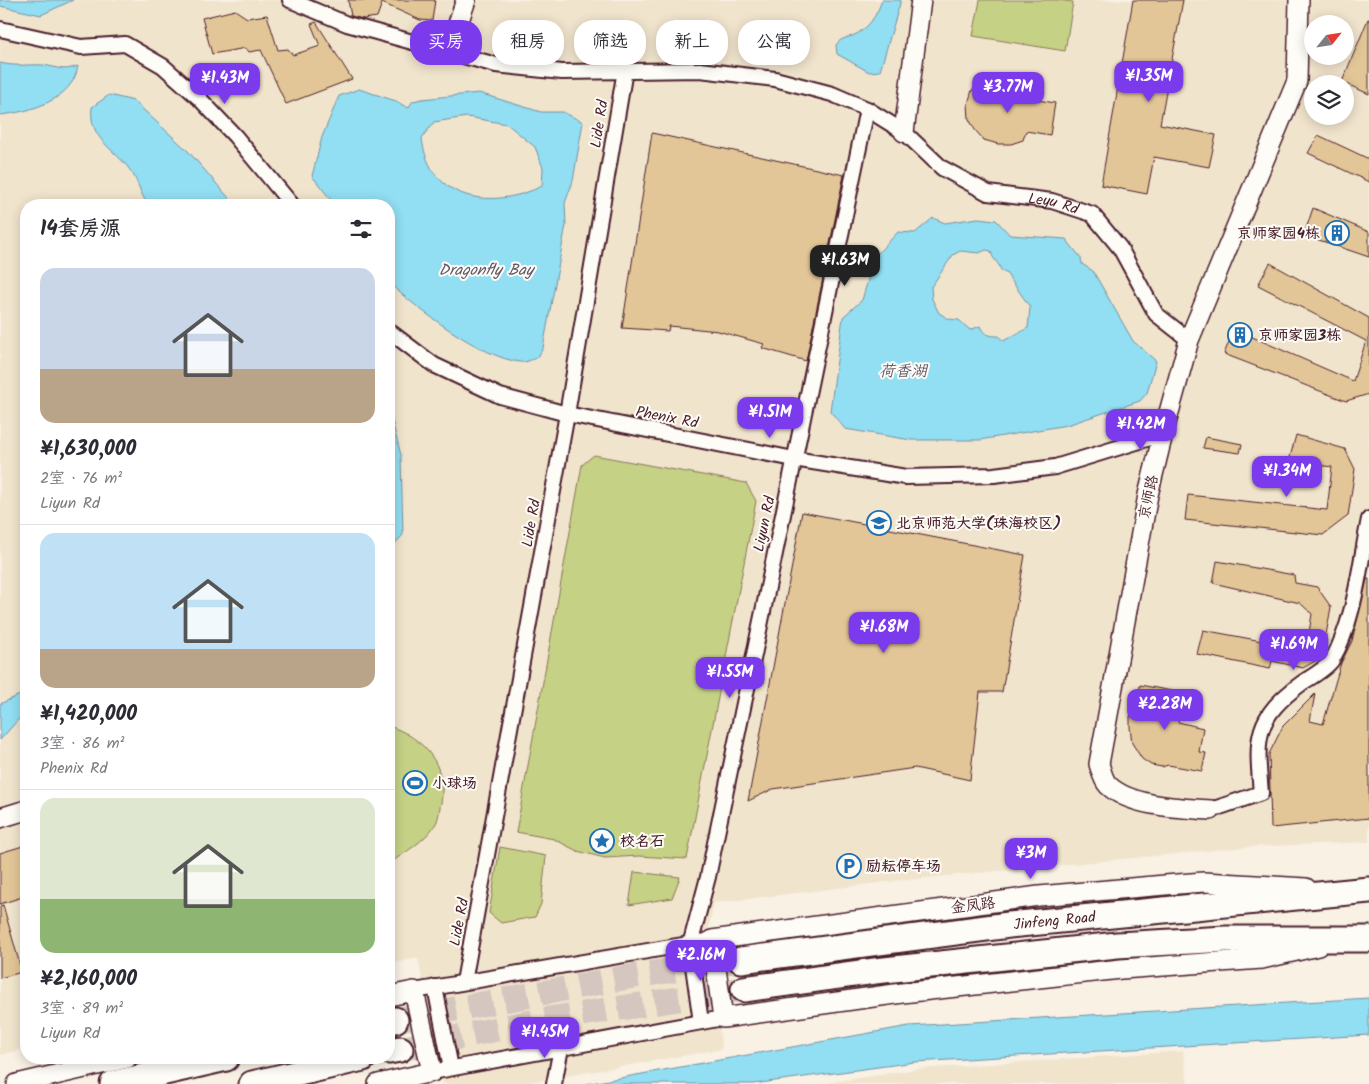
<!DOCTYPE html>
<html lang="zh">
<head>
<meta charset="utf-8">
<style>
	:root { --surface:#fff; --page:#f2f2f3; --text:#2b2b33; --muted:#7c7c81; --line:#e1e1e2; --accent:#7c3aed }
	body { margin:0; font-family:Kalam,"LXGW WenKai TC",sans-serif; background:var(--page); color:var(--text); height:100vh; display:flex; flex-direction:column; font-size:19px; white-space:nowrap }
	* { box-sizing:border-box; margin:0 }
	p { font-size:16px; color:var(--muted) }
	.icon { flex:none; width:28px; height:28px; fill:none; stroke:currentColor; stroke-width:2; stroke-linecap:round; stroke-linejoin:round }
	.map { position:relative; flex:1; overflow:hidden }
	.panel { position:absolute; left:20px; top:199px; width:375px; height:865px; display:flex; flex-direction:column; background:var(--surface); border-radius:20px; box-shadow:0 2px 12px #0003 }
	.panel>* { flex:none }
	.hud { position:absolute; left:410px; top:20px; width:475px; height:45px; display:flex; gap:10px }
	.needle { width:32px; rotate:60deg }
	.buttons { position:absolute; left:1304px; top:15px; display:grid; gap:10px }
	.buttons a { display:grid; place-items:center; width:50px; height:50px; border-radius:50%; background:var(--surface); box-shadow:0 2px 12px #0003; font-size:25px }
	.price { position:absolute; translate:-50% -42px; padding:0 11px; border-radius:10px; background:var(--accent); color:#fff; font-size:16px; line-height:32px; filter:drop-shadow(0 1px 2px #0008) }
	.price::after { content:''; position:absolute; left:50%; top:30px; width:15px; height:11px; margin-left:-8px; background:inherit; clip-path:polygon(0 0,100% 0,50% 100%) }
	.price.selected { background:#222; color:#fff }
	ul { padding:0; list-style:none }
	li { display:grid; align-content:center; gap:10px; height:265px; padding:0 20px }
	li+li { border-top:1px solid var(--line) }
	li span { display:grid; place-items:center; height:155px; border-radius:15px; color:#555 }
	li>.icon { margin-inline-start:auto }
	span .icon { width:90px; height:90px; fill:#fffc; stroke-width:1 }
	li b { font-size:21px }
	h2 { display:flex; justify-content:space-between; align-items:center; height:60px; padding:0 20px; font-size:21px }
	.chip { padding:0 18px; border-radius:20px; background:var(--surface); box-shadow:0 2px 12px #0003; font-size:18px; line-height:45px }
	.chip.selected { background:var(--accent); color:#fff }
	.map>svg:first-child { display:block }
	.built { fill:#f1e4cd; fill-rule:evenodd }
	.green { fill:#c5d185; stroke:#887858 }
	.water { fill:#92def2; stroke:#7592a2; fill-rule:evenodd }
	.building { fill:#e2c697; stroke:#4a1f2b }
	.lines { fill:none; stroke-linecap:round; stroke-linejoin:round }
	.highway-tunnel { stroke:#d5c7bf; stroke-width:25; stroke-dasharray:25 12; stroke-linecap:butt }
	.street-casing { stroke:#4a1f2b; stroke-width:18 }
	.secondary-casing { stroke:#4a1f2b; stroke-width:22 }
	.highway-casing { stroke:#4a1f2b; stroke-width:29 }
	.street { stroke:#fdfcf7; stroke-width:14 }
	.secondary { stroke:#fdfcf7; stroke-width:19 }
	.highway { stroke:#fdfcf7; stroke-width:25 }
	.labels { text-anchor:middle; stroke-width:4; stroke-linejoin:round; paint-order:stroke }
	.street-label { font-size:15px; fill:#4a1f2b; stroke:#fdfcf7 }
	.poi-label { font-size:15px; font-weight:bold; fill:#4a1f2b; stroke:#fdfcf7; text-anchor:start }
	.water-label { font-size:16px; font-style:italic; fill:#605867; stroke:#fdfcf7 }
</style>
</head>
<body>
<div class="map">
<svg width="1369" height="1084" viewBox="0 0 1369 1084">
	<rect width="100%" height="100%" fill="#f8f1e4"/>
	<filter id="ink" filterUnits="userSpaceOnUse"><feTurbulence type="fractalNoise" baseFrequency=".02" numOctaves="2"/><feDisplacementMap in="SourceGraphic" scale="10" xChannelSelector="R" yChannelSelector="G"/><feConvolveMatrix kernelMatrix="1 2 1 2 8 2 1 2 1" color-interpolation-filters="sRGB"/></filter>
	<g filter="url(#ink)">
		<g class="built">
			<path d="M0,0H1369V842L1247,847L895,881L714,903L706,941L722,1049L520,1084H443L418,958L389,964V205H26V1048L0,1055ZM1312,24H1345V56H1312ZM1312,84H1345V116H1312Z"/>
			<path d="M1183,1051L1188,1084H821L917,1069Z"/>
		</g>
		<g class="green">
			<path d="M980,0H1058L1073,2L1065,51L973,36Z"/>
			<path d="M594,455L746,483L756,501L687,859L639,856L605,858L577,851L554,839L516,832L582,465Z"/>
			<path d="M389,726C423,737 448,765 441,803C439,810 439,819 435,825C424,842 405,852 389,864Z"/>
			<path d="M500,847L546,856L541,904L535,917L501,923L489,913Z"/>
			<path d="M634,872L680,877L672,898L629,905Z"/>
		</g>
		<g class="water">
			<path d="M0,0H73L41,15L0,6Z"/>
			<path d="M882,0H901L880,71L869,72L837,54L836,45C841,38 844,39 852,36C868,30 877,15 882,0Z"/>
			<path d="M0,63C17,67 28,64 43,65C59,67 61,72 78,66C73,100 30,112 0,115Z"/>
			<path d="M359,89L396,101L408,108L413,101L422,99L479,93L541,112H563L583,122L573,181L565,203L566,225L543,348L538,357C533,359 526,363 520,362C482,358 417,309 389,283V205H335L312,176L322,137L339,96ZM467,117L507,124L535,147L543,168L542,186C493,210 429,202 422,138L434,122Z"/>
			<path d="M109,95L134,101L188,151L235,205H148C140,194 138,180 130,170C114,148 88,139 92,107Z"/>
			<path d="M933,218L945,223L978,218L996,220L1010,235L1066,239L1081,258L1082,264L1093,271L1133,341L1156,361L1147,393L1140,401L1067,425L980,440H911L845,429L830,411L843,317L862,300L875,256L898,232L915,233ZM986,250L991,251C992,260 1000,263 1001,271L1006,273L1030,307L1028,328L1003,341L999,336C990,336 984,335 980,326L970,330L959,320L949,319L939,313L932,299L931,287L953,255L960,251L979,253Z"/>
			<path d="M389,409L401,455L403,535L389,550L392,489L389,464Z"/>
			<path d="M26,692V711L0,740V704Z"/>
			<path d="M1369,998V1035L915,1062L753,1084H586L909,1026Z"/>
		</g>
		<g class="building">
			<path d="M348,0H435L432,21L420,20L382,3L377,17L363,19L351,16Z"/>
			<path d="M1133,0H1183L1160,124L1216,135L1209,167L1154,157L1147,194L1101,185Z"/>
			<path d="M235,10L247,18L267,15L278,50L288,49L293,55L320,46L311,24L316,22L352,79L286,104L261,50L249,52L246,48L212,54L202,18Z"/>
			<path d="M1368,19H1369V94L1342,82Z"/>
			<path d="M983,82L1033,92L1032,99L1055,103L1050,135L1026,131L1023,140L1011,144H998L984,140L975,130L969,119L968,104L972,90Z"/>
			<path d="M652,133L844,175L806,361L762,348L764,344L718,331L669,326L668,331L622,328Z"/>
			<path d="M1318,135L1369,159V182L1308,153Z"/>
			<path d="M1313,208L1369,232V257L1304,235Z"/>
			<path d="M1270,263L1369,318V394L1346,401L1224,354L1234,329L1353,381L1366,341L1258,285Z"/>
			<path d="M1296,435L1345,449L1355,469L1348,516L1323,535L1185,520L1188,495L1327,510L1332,467L1289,461Z"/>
			<path d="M1206,437L1242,444L1240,453L1203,448Z"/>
			<path d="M802,512L1025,555L1002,692H980L970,780L915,768L773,789L748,801Z"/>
			<path d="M1217,561L1294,575L1295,583L1317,587L1331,607L1322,657L1303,668L1272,661L1270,669L1197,654L1203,630L1294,647L1308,639L1312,614L1300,603L1213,583Z"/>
			<path d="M1367,579H1369V818L1271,828L1269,754L1283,726L1315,694L1310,721L1323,724L1341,663L1352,641Z"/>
			<path d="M1140,685L1183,693L1178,722L1203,728L1199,752L1206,753L1202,771L1168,765L1162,767L1151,765L1142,759L1132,743L1130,727V716L1136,717Z"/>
			<path d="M26,845V896L0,904V853Z"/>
			<path d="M3,905L22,972L0,978V906Z"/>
		</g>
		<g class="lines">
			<g class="highway-tunnel">
				<path d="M395,1020L634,976L741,960"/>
				<path d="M400,1049L536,1021L744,989"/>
			</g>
			<defs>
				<g id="street">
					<path id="s1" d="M290,0L347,24L496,65L562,72L700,70L775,79L832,94L867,109L904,132L942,168L988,193L1052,201L1092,214L1120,248L1156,314L1189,340"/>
					<path d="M0,29L81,47L125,44L163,66L199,98L235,136L292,205"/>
					<path d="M389,331L434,365L500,396L567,414L794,459L906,477L994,475L1055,467L1163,434"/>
					<path d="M1211,810L1261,793C1256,738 1254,718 1302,683C1311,677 1326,669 1332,660C1355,621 1360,563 1369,519"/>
					<path d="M464,982L567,414L625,70"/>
					<path d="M435,987L451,1068"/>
					<path d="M414,991L712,940"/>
					<path d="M701,1022L690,945L708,877L867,109"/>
					<path d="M432,1072L723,1018"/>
					<path d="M554,1084L561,1048"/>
				</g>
				<g id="secondary">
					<path d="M448,53L466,0"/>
					<path d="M904,132L921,0"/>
					<path d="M1211,810C1182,808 1130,807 1108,785C1103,780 1101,770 1099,764L1148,495L1163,434L1189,340L1297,81L1299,0"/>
					<path d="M0,818L26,810"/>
					<path d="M1306,888L1204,882L1165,885L1039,896L712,940L723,1018L902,993L1121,969L1262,959L1318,946"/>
					<path d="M17,1084L127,1058"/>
					<path d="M378,1084L432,1072L414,991L389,996"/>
				</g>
				<g id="highway">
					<path id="s2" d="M741,960L1009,925L1369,890"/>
					<path d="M744,989L875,971L1117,945L1226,939H1369"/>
					<path d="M389,1022L395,1020"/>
					<path d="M389,1051L400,1049"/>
					<path d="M113,1084L226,1058"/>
					<path d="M252,1084L363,1058"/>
				</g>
			</defs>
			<use href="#street" class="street-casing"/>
			<use href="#secondary" class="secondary-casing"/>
			<use href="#highway" class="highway-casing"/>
			<use href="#street" class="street"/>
			<use href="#secondary" class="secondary"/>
			<use href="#highway" class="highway"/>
		</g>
	</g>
	<defs>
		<symbol id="building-ring" viewBox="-11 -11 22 22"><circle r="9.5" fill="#fdfcf7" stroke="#1f6fb2" stroke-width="1.5"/><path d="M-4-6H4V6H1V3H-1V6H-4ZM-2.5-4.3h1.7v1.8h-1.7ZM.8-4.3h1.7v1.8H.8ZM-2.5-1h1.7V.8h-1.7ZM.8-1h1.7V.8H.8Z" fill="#1f6fb2"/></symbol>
		<symbol id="university-ring" viewBox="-11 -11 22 22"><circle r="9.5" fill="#fdfcf7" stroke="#1f6fb2" stroke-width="1.5"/><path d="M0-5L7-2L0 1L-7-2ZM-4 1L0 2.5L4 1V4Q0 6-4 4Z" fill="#1f6fb2"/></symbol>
		<symbol id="stadium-ring" viewBox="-11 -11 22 22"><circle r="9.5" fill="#fdfcf7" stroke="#1f6fb2" stroke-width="1.5"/><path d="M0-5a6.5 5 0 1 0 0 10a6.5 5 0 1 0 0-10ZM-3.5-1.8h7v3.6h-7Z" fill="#1f6fb2"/></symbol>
		<symbol id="sight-ring" viewBox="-11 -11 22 22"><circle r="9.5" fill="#fdfcf7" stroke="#1f6fb2" stroke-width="1.5"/><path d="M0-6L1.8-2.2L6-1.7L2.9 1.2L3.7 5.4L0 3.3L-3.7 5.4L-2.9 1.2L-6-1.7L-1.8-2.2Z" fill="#1f6fb2"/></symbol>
		<symbol id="parking-ring" viewBox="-11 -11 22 22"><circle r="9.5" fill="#fdfcf7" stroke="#1f6fb2" stroke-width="1.5"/><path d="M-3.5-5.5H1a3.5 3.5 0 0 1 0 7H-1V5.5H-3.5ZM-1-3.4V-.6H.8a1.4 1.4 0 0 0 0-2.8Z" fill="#1f6fb2"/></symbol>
	</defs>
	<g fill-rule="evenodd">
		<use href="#building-ring" x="1323" y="219" width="28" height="28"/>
		<use href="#building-ring" x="1226" y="321" width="28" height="28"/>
		<use href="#university-ring" x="865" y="509" width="28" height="28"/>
		<use href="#stadium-ring" x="401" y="769" width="28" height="28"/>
		<use href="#sight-ring" x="588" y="827" width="28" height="28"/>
		<use href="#parking-ring" x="835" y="852" width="28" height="28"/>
	</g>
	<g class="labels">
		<g class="street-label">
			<text transform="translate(599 124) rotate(-81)" y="5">Lide Rd</text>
			<text dy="5" stroke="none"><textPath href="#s1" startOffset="808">Leyu Rd</textPath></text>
			<text transform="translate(667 417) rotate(11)" y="5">Phenix Rd</text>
			<text transform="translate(1148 497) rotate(-78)" y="5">京师路</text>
			<text transform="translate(531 523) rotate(-80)" y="5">Lide Rd</text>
			<text transform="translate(764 524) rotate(-78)" y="5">Liyun Rd</text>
			<text transform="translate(973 905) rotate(-7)" y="5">金凤路</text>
			<text dy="5" stroke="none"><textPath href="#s2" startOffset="316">Jinfeng Road</textPath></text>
			<text transform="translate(459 922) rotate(-79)" y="5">Lide Rd</text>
		</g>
		<g class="poi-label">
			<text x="1320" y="238" text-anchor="end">京师家园4栋</text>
			<text x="1258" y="340">京师家园3栋</text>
			<text x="896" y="528">北京师范大学(珠海校区)</text>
			<text x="432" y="788">小球场</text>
			<text x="620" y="846">校名石</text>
			<text x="866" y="871">励耘停车场</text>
		</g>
		<g class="water-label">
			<text x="486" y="275">Dragonfly Bay</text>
			<text x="903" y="376">荷香湖</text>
		</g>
	</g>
</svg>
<div class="buttons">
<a><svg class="needle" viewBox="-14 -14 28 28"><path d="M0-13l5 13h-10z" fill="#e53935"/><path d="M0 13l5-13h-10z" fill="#7c7c81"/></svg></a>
<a><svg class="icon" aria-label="layers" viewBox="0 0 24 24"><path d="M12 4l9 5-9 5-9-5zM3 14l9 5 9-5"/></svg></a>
</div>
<b class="price" style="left:1149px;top:103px">¥1.35M</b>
<b class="price" style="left:225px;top:105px">¥1.43M</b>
<b class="price" style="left:1008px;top:114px">¥3.77M</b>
<b class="price selected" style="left:845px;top:287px">¥1.63M</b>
<b class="price" style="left:770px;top:439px">¥1.51M</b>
<b class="price" style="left:1141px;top:451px">¥1.42M</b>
<b class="price" style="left:1287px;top:498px">¥1.34M</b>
<b class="price" style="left:884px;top:654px">¥1.68M</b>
<b class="price" style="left:1294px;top:671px">¥1.69M</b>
<b class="price" style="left:730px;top:699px">¥1.55M</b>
<b class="price" style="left:1165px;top:731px">¥2.28M</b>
<b class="price" style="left:1031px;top:880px">¥3M</b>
<b class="price" style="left:701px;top:982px">¥2.16M</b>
<b class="price" style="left:545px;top:1059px">¥1.45M</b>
<div class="hud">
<a class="chip selected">买房</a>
<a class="chip">租房</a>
<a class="chip">筛选</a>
<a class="chip">新上</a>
<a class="chip">公寓</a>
</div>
<section class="panel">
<h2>14套房源<svg class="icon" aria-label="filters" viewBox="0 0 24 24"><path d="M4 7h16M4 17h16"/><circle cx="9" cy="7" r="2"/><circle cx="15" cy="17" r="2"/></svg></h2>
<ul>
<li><span style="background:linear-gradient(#c9d6e8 65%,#b9a48a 0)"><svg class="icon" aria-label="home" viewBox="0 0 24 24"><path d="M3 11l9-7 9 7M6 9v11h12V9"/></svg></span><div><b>¥1,630,000</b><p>2室 · 76 m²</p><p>Liyun Rd</p></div></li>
<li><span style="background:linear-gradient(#bfe0f5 75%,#b9a48a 0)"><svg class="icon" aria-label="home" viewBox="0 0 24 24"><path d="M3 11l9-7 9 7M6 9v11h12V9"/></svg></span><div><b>¥1,420,000</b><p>3室 · 86 m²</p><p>Phenix Rd</p></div></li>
<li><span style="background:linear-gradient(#dfe7d0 65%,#8fb573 0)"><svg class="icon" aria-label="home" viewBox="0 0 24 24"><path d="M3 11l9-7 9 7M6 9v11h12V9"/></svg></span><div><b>¥2,160,000</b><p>3室 · 89 m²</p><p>Liyun Rd</p></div></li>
</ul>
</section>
</div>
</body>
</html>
